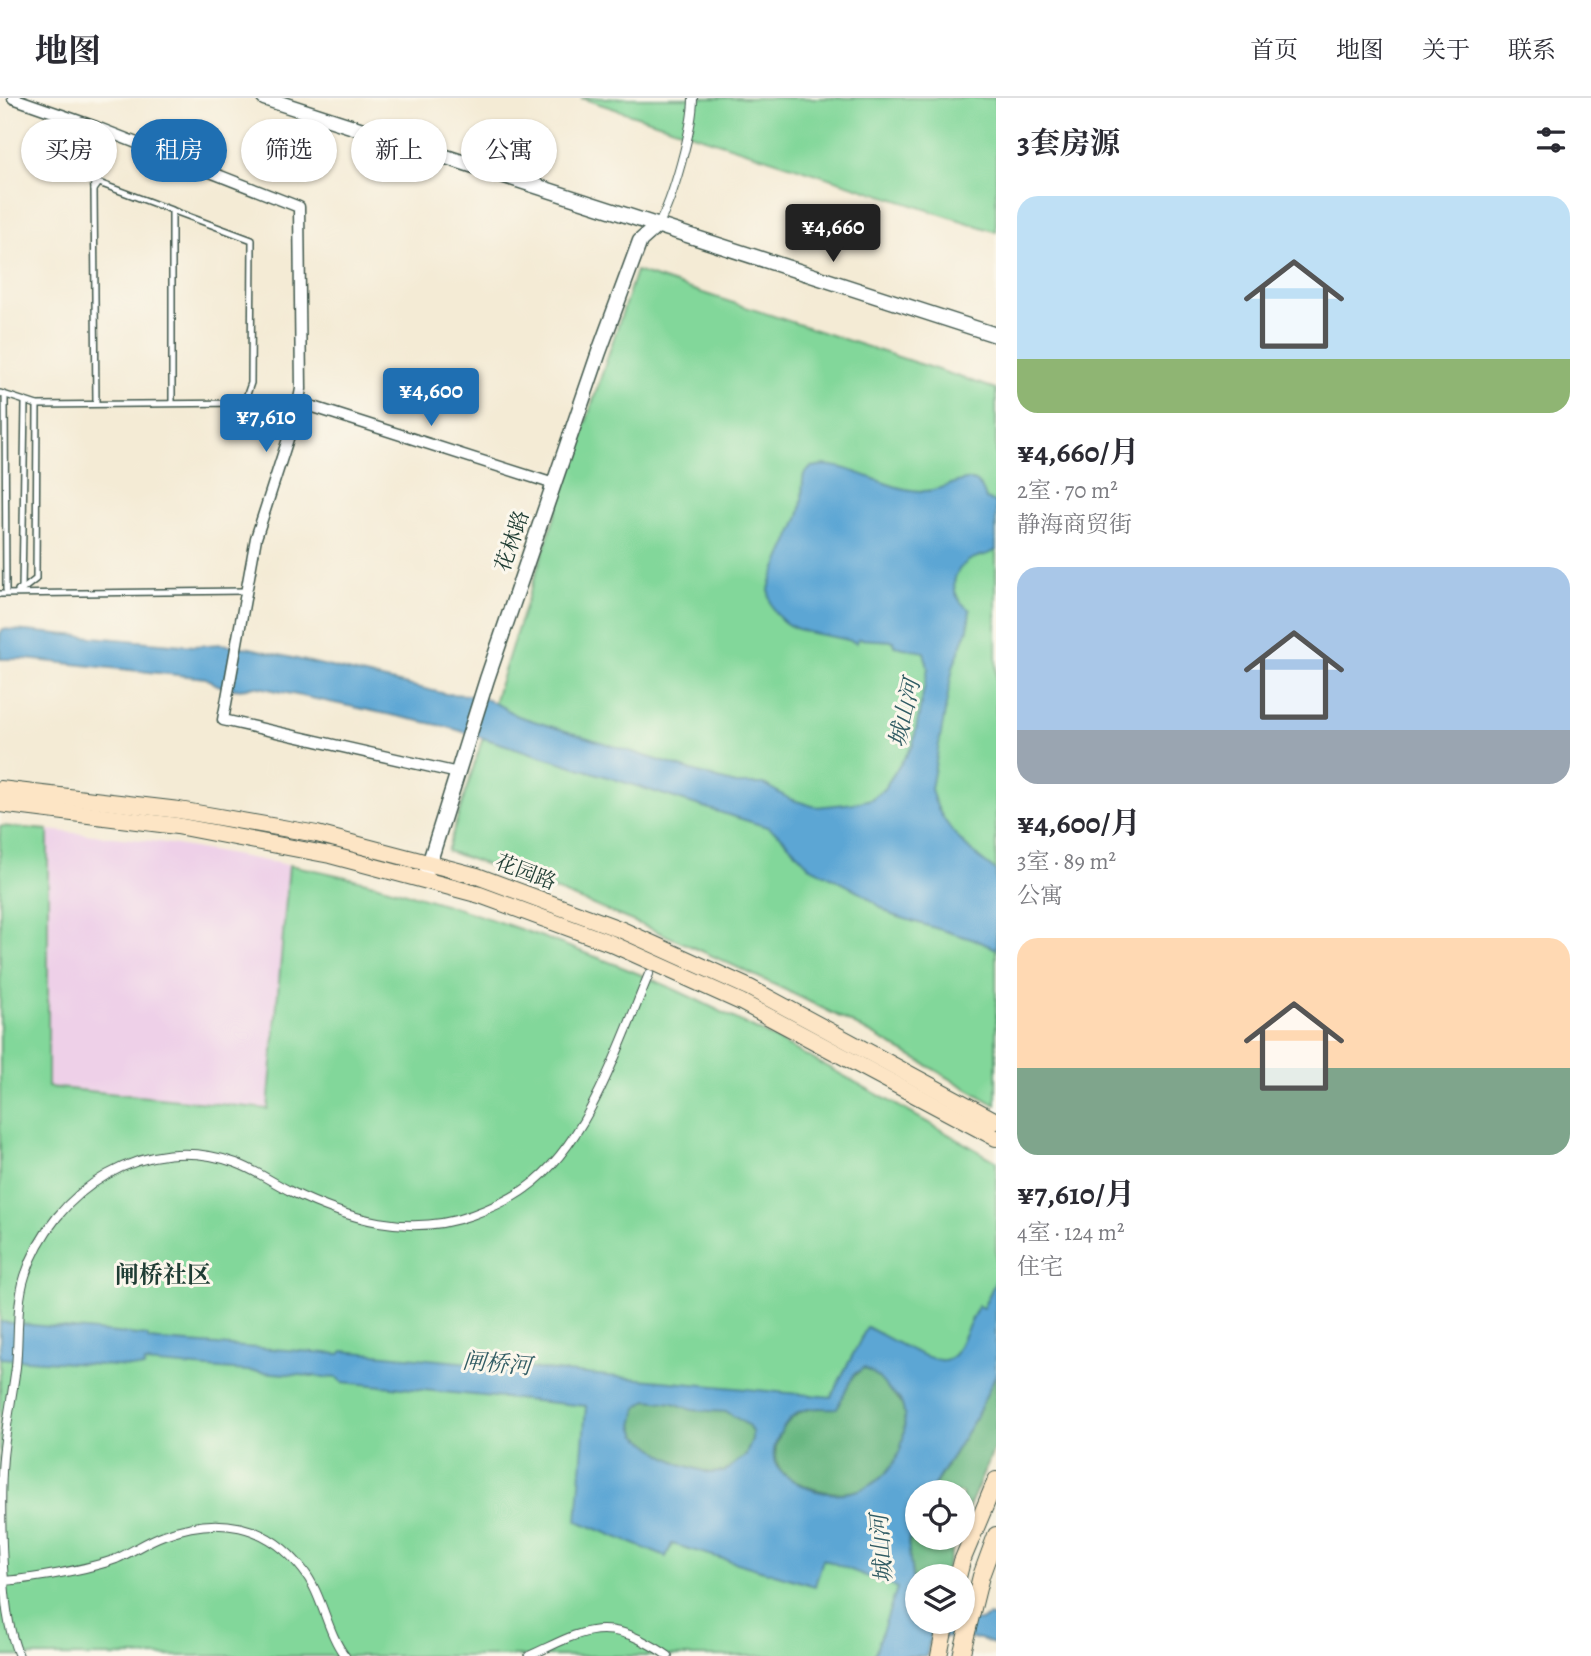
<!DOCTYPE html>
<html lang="zh">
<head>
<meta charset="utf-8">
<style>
	:root { --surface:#fff; --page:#f7f7f7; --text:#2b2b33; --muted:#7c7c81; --line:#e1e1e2; --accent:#1f6fb2 }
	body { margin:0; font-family:Alegreya,"Noto Serif SC",serif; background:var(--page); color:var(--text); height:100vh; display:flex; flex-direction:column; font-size:26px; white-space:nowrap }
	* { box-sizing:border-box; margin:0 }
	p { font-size:23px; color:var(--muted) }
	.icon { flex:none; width:38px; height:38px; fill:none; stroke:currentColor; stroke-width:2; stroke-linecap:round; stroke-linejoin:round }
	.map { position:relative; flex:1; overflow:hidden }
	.sheet { display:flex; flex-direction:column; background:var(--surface); width:595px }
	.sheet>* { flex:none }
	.top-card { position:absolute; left:21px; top:21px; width:665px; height:63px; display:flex; gap:14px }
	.controls { position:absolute; left:905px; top:1382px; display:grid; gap:14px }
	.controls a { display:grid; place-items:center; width:70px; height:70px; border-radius:50%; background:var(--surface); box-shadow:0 2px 5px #0004; font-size:35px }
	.price { position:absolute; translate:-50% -60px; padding:0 16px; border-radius:7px; background:var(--accent); color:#fff; font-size:23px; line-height:46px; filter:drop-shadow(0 2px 4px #0008) }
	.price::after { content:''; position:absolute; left:50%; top:42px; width:21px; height:16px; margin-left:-10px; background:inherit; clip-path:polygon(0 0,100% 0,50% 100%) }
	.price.on { background:#222; color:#fff }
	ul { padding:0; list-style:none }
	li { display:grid; align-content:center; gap:14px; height:371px; padding:0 21px }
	li span { display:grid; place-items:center; height:217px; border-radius:21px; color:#555 }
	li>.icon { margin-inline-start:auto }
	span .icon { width:126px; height:126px; fill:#fffc; stroke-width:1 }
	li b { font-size:30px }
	h2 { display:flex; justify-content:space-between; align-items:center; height:84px; padding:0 21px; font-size:30px }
	.chip { padding:0 24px; border-radius:32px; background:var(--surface); box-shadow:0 2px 5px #0004; font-size:24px; line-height:63px }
	.chip.on { background:var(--accent); color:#fff }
	header { display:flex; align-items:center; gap:42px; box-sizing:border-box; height:98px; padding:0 35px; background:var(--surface); border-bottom:2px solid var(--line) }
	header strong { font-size:33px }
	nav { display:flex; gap:38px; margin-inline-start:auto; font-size:24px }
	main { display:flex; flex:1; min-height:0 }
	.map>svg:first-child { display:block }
	.built { fill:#eed0e8 }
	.green { fill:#82d79a; stroke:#508a67; stroke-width:2 }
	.forest { fill:#69b882; stroke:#447a5b; stroke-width:2 }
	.water { fill:#5ca6d4; stroke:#3e7284; stroke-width:2; fill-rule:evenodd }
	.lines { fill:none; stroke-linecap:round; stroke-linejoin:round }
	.service-casing { stroke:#3f574c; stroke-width:8 }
	.pedestrian-casing { stroke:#3f574c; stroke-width:10 }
	.minor-casing { stroke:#3f574c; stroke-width:13 }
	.tertiary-casing { stroke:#3f574c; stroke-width:17 }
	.secondary-casing { stroke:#3f574c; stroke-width:18 }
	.service { stroke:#fff; stroke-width:5 }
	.pedestrian { stroke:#fff; stroke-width:8 }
	.minor { stroke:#fff; stroke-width:10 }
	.tertiary { stroke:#fff; stroke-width:14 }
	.secondary { stroke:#fde5c5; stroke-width:16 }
	.labels { text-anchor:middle; stroke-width:6; stroke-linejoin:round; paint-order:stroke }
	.street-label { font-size:21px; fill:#1f3d34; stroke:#fbf7ec }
	.water-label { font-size:23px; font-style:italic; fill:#315c64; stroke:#fbf7ec }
	.quarter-label { font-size:24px; font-weight:bold; fill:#1f3d34; stroke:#fbf7ec }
</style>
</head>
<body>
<header>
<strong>地图</strong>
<nav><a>首页</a><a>地图</a><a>关于</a><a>联系</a></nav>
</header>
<main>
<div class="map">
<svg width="996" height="1558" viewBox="0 0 996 1558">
	<rect width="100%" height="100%" fill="#fbf7ec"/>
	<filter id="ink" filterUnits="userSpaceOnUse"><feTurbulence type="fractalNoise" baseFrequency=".0143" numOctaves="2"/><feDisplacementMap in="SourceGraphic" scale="14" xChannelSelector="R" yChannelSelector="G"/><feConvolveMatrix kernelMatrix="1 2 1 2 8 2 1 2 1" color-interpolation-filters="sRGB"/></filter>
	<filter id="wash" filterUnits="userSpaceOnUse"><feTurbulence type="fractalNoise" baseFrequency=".00686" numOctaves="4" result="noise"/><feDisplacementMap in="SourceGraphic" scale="28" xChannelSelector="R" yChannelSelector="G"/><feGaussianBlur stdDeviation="1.57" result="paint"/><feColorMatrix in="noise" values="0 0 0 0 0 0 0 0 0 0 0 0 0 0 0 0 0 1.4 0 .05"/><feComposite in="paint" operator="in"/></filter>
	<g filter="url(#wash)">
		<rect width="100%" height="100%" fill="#f4ebd5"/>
		<path class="built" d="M48,732L159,744L289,767L268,1011L48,989Z"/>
		<g class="green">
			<path d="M581,0H996V134Z"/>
			<path d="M636,173L996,291V1007C939,975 883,940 824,911C702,850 577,797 447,753L509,557Z"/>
			<path d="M0,728L48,732V989L268,1011L289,767C372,782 454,808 534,836C589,856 644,876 697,902C799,951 898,1008 996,1063V1346L963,1423L962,1395H917V1440H956L944,1479H917V1524L929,1539L927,1558H0Z"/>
		</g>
		<g class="forest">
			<path d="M864,1270C876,1275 880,1281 888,1290C891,1294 896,1298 899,1302C905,1310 905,1323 904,1333C899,1397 835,1409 788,1379C764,1363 778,1325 801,1314C809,1310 817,1310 827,1310C835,1301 855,1273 864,1270Z"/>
			<path d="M996,1276V1346L963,1423L962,1395H930L976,1319Z"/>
			<path d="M648,1302L674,1305L692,1312L727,1314L749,1328L752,1334V1341L746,1357L724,1374L710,1375L680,1366L663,1357L637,1337L633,1327L637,1310Z"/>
			<path d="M917,1420V1440H956L944,1479H917V1509C914,1500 915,1490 913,1481C909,1455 904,1445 917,1420Z"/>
		</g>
		<g class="water">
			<path d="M825,367C860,370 889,393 924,393C951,393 976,363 986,401L996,405V452C988,458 979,457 970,462C948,476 950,498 970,512L968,531L953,569L931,691C939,726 968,753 996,773V851L978,843L892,817L860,794L809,768L780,737L767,729L448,629L254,588C238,594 220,591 206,580L25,561H0V536L3,531L194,548L220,546L250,550L446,596C454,597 461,596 468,597C485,599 501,607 515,617L718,681L736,686H764L790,701L816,709L855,705L871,701L883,692L913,647L928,570L924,554L894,548V543L858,541L857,545C836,537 814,538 795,530C779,524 769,510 769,493C769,479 794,435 799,418C804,404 801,389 804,376L812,369Z"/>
			<path d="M996,1182V1276L976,1319L929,1395H917V1420L910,1435L908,1445L917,1524L982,1522L988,1518L996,1520V1547L980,1541L930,1539L927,1558H874L897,1490L823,1461L815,1488L672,1446L666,1459L577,1423L586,1308L342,1284L337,1280L145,1265L144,1270L0,1260V1224L148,1238V1242L340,1256L343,1253L831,1299L867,1229C885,1238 921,1260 940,1262C946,1263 951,1260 955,1256L978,1208L983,1210ZM864,1270C876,1275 880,1282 888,1291C892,1295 897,1298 900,1302C905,1311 905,1324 904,1334C899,1387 844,1410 799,1386C790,1381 779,1375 775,1365C769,1348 785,1322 799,1314C811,1308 824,1311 837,1310L854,1276ZM648,1302L674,1305L692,1312L727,1314L749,1328L752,1334V1341L746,1357L724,1374L710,1375L680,1366L663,1357L637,1337L633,1328L637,1310Z"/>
		</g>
	</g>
	<g filter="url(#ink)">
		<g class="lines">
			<defs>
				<g id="service">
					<path d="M94,92L91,47L96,29"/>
					<path d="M172,112V305"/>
					<path d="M0,295L37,307L244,305L251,285L252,142L99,85L94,92L96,305"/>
					<path d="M5,298L6,492"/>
					<path d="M18,492H22L36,481L37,307"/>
					<path d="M22,492L25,304"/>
					<path d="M0,496L245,493"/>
				</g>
				<g id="pedestrian">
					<path d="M658,127C673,102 693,29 693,0"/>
					<path d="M0,1483C28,1482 90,1471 116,1461C132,1454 147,1443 164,1437C217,1417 267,1425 303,1472C323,1497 326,1533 345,1558"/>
					<path d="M19,1558C7,1530 5,1499 3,1469C1,1432 0,1395 3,1359C6,1329 12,1299 16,1269C19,1239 16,1206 25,1178C53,1091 146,1032 236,1065C255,1072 272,1084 290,1093C347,1121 410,1140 472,1117C491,1110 510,1102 526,1090C588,1046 620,945 649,876"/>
					<path d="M529,1558C569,1540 596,1520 639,1541C649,1546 659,1551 668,1558"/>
				</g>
				<g id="minor">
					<path d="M13,0L96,29L299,109L301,291L296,316L256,440L223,622L458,675"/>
					<path d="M298,304L554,386"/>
				</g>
				<g id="tertiary">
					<path d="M264,0L996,237"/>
					<path d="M424,782L487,581L599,254L640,143L658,127"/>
				</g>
				<g id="secondary">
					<path d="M0,691L179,712L317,736L477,778L622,832L750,890L996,1023"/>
					<path d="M0,706L177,728L330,757L480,797L610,845L741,904L996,1040"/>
					<path d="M958,1479L962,1463L996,1382"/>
					<path d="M939,1558L946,1524"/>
					<path d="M961,1558L981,1478L996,1437"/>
				</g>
			</defs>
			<use href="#service" class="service-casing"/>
			<use href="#pedestrian" class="pedestrian-casing"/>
			<use href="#minor" class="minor-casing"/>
			<use href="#tertiary" class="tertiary-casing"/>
			<use href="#secondary" class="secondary-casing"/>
			<use href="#service" class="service"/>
			<use href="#pedestrian" class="pedestrian"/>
			<use href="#minor" class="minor"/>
			<use href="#tertiary" class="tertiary"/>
			<use href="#secondary" class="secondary"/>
		</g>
	</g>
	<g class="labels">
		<g class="street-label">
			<text transform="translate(512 443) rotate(-71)" y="7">花林路</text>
			<text transform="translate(526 774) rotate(21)" y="7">花园路</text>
		</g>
		<g class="water-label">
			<text transform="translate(904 615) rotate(-77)" y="8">城山河</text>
			<text transform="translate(497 1265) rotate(5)" y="8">闸桥河</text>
			<text transform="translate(881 1451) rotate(-94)" y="8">城山河</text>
		</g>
		<g class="quarter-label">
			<text x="163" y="1185">闸桥社区</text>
		</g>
	</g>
</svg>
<div class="controls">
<a><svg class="icon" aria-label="locate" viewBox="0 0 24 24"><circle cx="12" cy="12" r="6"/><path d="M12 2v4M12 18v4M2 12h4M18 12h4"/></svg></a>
<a><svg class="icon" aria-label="layers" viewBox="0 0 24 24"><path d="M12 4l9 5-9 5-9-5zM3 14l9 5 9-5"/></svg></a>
</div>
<b class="price on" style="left:833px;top:166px">¥4,660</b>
<b class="price" style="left:431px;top:330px">¥4,600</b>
<b class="price" style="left:266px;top:356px">¥7,610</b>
<div class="top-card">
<a class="chip">买房</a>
<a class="chip on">租房</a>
<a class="chip">筛选</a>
<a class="chip">新上</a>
<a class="chip">公寓</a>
</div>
</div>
<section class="sheet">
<h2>3套房源<svg class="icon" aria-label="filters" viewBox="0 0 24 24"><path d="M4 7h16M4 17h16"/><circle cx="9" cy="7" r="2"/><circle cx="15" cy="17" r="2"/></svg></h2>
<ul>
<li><span style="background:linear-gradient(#bfe0f5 75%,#8fb573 0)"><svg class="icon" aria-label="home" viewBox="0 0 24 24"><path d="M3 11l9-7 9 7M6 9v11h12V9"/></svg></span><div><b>¥4,660/月</b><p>2室 · 70 m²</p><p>静海商贸街</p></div></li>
<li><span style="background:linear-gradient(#a9c7e8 75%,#9aa5b1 0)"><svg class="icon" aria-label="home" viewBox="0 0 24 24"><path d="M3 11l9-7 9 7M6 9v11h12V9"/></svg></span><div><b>¥4,600/月</b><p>3室 · 89 m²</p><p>公寓</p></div></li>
<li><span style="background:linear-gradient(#ffd9b3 60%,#7fa58c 0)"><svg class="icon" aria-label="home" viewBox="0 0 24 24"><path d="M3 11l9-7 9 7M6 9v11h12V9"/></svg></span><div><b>¥7,610/月</b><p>4室 · 124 m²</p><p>住宅</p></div></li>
</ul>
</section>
</main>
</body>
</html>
